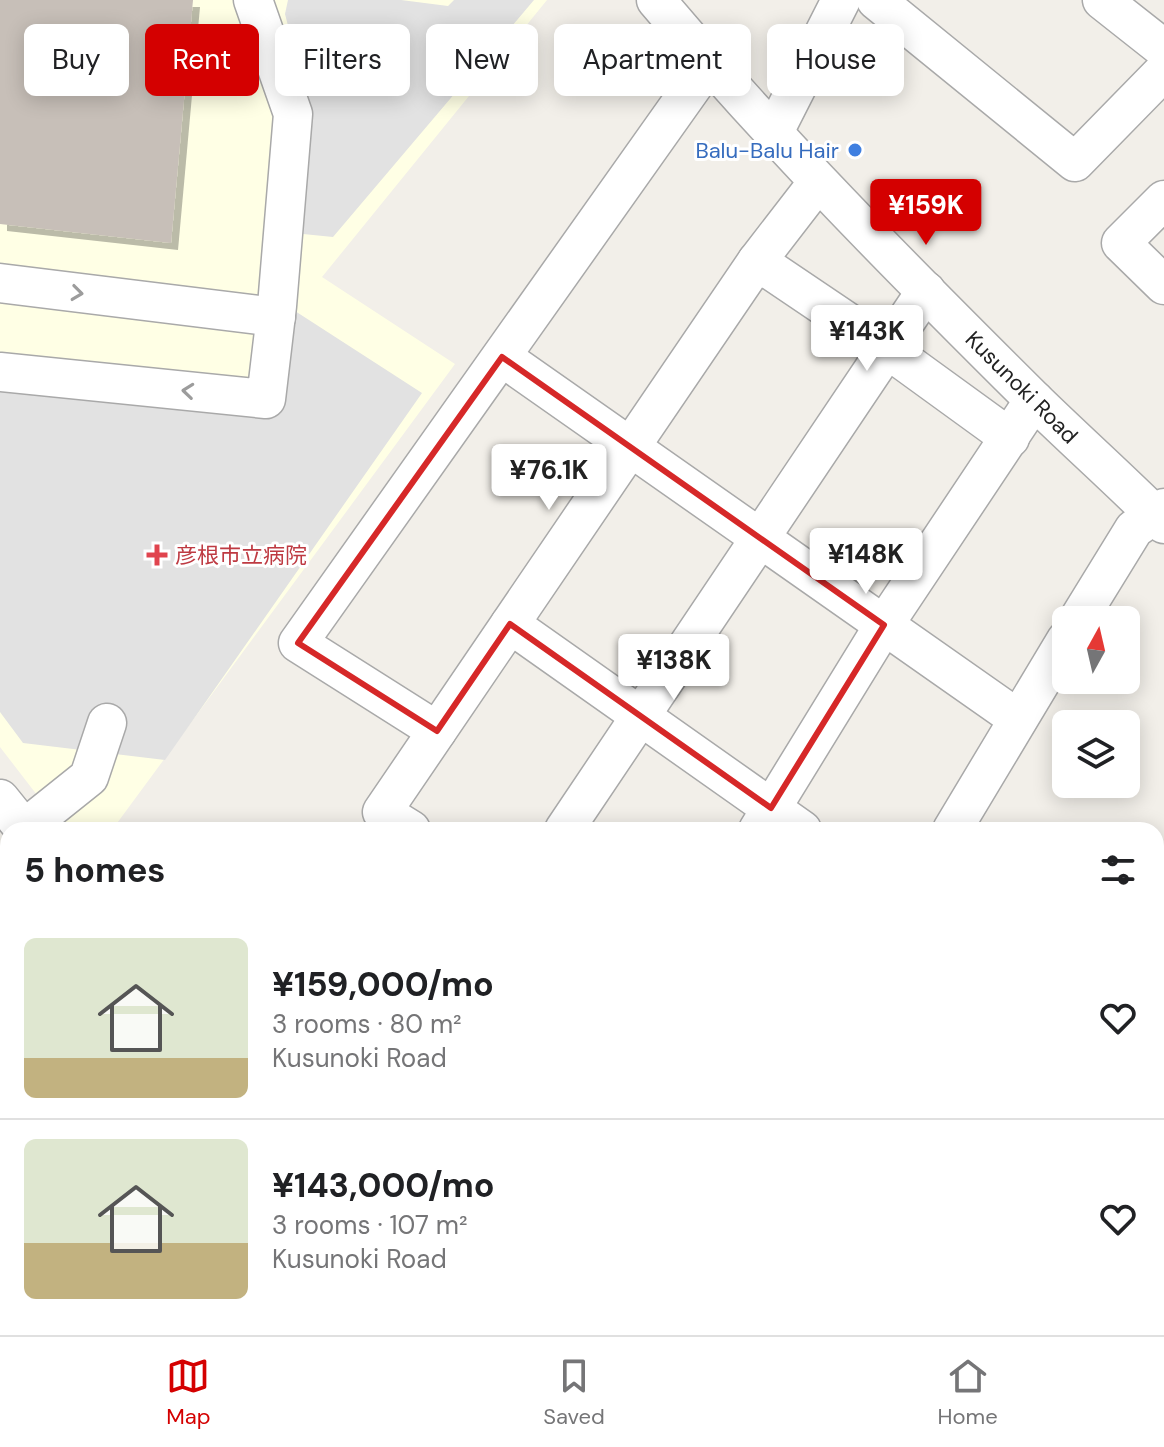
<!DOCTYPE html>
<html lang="en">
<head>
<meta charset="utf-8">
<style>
	:root { --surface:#fff; --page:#f2f2f2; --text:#202124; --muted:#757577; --line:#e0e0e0; --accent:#d40000 }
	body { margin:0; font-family:"DM Sans","Noto Sans JP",sans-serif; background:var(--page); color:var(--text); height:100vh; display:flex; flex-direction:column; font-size:30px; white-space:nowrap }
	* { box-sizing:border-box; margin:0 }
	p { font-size:26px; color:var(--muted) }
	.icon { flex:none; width:44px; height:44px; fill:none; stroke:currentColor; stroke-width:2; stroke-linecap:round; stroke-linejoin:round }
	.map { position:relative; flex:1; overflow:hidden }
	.sheet { position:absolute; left:0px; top:822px; width:1164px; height:514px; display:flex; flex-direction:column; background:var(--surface); border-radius:24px 24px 0 0; box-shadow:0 4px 20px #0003 }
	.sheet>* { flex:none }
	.top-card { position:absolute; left:24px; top:24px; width:1116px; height:72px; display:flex; gap:16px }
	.needle { width:52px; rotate:8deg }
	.buttons { position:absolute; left:1052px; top:606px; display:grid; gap:16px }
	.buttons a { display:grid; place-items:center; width:88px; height:88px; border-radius:12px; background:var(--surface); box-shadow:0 4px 20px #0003; font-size:40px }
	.price { position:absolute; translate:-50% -68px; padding:0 18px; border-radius:8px; background:#fff; color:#222; font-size:26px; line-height:52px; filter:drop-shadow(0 2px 4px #0008) }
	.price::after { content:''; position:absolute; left:50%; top:48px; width:24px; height:18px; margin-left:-12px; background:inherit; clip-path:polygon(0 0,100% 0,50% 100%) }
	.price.active { background:var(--accent); color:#fff }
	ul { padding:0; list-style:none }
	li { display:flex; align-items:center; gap:24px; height:200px; padding:0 24px }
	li+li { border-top:2px solid var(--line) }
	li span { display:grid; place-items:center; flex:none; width:224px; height:160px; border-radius:12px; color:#555 }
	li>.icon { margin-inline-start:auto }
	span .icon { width:96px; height:96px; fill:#fffc; stroke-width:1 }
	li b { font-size:34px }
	h2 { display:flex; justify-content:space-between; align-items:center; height:96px; padding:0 24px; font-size:34px }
	.tag { padding:0 28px; border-radius:12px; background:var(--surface); box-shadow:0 4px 20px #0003; font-size:28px; line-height:72px }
	.tag.active { background:var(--accent); color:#fff }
	.tab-bar { display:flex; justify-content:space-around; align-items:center; height:112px; border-top:2px solid var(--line); background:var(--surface); font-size:22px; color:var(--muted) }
	.tab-bar a { display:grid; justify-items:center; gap:4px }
	.tab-bar .active { color:var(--accent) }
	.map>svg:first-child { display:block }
	.education { fill:#ffffe5 }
	.park { fill:#c8facc }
	.pitch { fill:#88e0be }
	.parking { fill:#e2e2e2 }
	.water { fill:#aad3df }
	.building { fill:#c7bfb8; filter:url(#shadow) }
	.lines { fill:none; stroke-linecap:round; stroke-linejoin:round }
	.minor-casing { stroke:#a9a9a9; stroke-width:41 }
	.path { stroke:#fa8072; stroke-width:5; stroke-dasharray:4 4; stroke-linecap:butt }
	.minor { stroke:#fff; stroke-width:38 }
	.oneway { stroke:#9c9c9c }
	.marked { fill:none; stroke:#d62828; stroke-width:6; stroke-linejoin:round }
	.shop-dot { fill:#3f7fe0; stroke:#fff; stroke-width:3 }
	.health-dot { fill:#e0444e; stroke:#fff; stroke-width:3 }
	.labels { text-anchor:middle; stroke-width:6; stroke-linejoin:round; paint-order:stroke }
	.shop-label { font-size:22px; fill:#366cbe; stroke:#fff; text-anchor:end }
	.street-label { font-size:22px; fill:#222; stroke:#fff }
	.health-label { font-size:22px; fill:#be3a42; stroke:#fff; text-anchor:start }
</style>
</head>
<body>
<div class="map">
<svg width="1164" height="1335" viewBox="0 0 1164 1335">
	<defs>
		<filter id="shadow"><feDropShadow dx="7" dy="7" stdDeviation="0" flood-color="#0004"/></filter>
	</defs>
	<rect width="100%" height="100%" fill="#f2efe9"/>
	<path class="education" d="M0,0H547L322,277L455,364L112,830H64L0,747Z"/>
	<path class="park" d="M1156,1129L1164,1136V1335H816V1328H1156Z"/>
	<path class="pitch" d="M1156,1194L1164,1196V1335H1010L1014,1328H1156Z"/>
	<g class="parking">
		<path d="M288,0H401L448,6L454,0H534L333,237L303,234L312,119L285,14Z"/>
		<path d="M295,311L422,393L165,760L23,743L0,712V382L278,414Z"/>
	</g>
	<path class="water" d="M0,1011L8,1093V1328H31L32,1335H0Z"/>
	<path class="building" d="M0,0H193L171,243L0,224Z"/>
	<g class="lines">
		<defs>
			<g id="minor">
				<path d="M656,0C774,140 902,269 1032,398C1076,441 1121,481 1164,524"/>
				<path d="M876,0L1075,162L1164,71"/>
				<path d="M1102,0L1164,49"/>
				<path d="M773,134L841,0"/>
				<path d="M1164,200L1121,243L1164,285"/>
				<path d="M757,261L886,348L1010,438"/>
				<path d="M0,283L276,317"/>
				<path d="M502,357L1018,719"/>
				<path d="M0,372L266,399L277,306L293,114L253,0"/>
				<path d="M1078,620L1134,529L1164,508"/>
				<path d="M510,624L802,830"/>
				<path d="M437,731L298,643L695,83L711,65"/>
				<path d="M0,799L25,830"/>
				<path d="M24,829L89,777L107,723"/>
				<path d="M411,830L382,812L757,261L818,182"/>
				<path d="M564,830L926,291"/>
				<path d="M758,830L884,625L1034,400"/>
				<path d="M952,830L1066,640"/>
				<path d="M642,1328L645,1335"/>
				<path d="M714,1328L717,1335"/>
				<path d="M806,1335V1328"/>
			</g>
		</defs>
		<use href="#minor" class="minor-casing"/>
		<g class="path">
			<path d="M1156,1174L1164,1177"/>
			<path d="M918,1335V1328"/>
			<path d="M983,1335L989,1328"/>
		</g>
		<use href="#minor" class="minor"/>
	</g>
	<defs><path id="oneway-chevron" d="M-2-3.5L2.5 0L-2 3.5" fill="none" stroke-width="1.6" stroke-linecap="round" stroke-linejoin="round" transform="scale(2)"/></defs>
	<g class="oneway">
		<use href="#oneway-chevron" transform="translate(77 293) rotate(7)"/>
		<use href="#oneway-chevron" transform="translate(188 391) rotate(-174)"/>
	</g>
	<path class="marked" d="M502,357L884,625L771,808L510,624L437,731L298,643Z"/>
	<circle class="shop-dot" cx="855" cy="150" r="8"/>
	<path class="health-dot" d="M153 543h8v8h8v8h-8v8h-8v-8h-8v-8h8z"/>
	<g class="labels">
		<g class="shop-label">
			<text x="839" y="158">Balu-Balu Hair</text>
		</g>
		<g class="street-label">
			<text transform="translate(1022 387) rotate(45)" y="8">Kusunoki Road</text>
		</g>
		<g class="health-label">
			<text x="175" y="563">彦根市立病院</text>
		</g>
	</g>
</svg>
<div class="buttons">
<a><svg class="needle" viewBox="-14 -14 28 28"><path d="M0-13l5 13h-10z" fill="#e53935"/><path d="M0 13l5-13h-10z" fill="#757577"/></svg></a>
<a><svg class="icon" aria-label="layers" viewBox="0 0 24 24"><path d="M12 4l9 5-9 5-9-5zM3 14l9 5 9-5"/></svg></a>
</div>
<b class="price active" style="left:926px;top:247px">¥159K</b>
<b class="price" style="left:867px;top:373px">¥143K</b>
<b class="price" style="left:549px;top:512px">¥76.1K</b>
<b class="price" style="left:866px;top:596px">¥148K</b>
<b class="price" style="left:674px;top:702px">¥138K</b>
<div class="top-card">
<a class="tag">Buy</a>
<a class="tag active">Rent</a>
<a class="tag">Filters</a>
<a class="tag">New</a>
<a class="tag">Apartment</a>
<a class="tag">House</a>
</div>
<section class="sheet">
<h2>5 homes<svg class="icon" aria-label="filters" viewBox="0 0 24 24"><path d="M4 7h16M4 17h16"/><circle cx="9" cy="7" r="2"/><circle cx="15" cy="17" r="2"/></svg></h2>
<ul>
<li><span style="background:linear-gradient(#dfe7d0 75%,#c2b280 0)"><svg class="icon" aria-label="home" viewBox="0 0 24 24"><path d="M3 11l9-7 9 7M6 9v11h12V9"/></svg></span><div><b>¥159,000/mo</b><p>3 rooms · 80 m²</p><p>Kusunoki Road</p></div><svg class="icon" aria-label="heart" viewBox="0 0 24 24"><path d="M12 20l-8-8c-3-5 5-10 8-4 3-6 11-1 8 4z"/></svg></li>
<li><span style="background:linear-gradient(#dfe7d0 65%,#c2b280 0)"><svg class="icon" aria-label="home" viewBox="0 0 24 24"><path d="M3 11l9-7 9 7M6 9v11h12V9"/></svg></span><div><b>¥143,000/mo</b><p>3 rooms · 107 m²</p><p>Kusunoki Road</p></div><svg class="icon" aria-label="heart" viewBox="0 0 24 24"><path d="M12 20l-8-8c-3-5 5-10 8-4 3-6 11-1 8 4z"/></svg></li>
</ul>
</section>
</div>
<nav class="tab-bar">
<a class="active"><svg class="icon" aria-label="map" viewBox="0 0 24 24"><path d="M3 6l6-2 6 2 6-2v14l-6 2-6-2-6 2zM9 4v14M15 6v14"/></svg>Map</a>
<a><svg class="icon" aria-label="saved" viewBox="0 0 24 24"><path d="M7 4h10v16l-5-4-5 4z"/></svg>Saved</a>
<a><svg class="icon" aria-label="home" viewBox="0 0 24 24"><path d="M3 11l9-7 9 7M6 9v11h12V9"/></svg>Home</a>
</nav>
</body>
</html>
